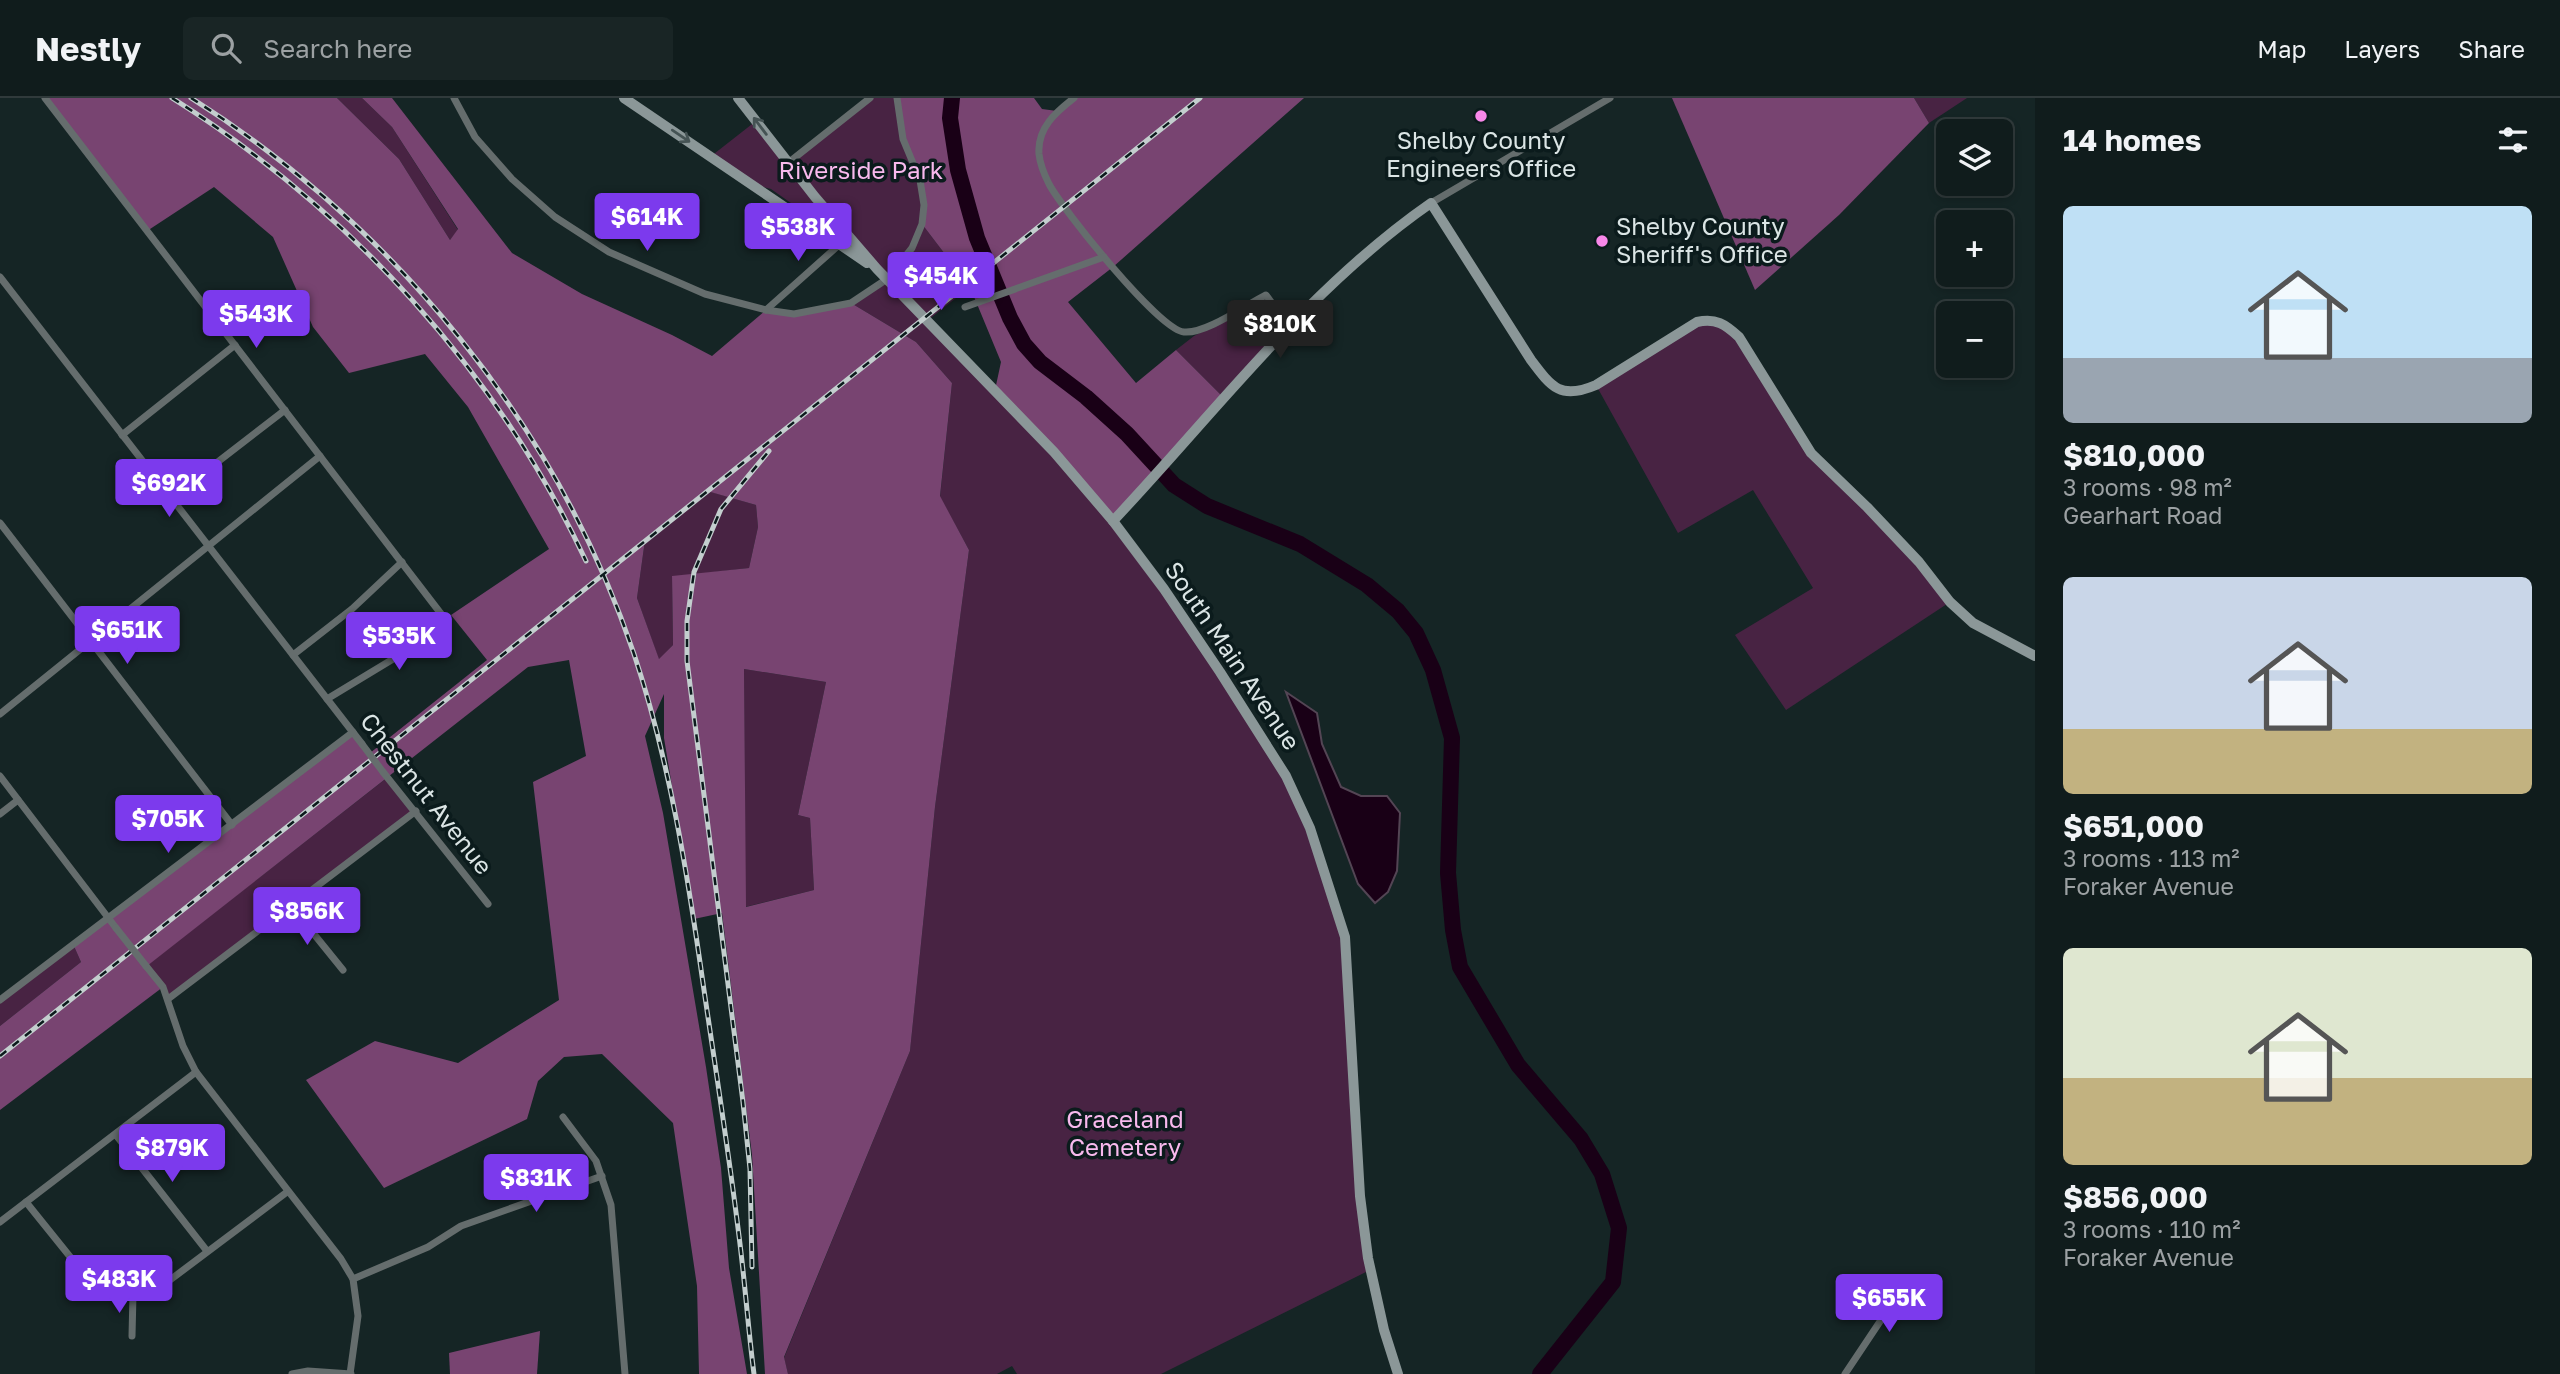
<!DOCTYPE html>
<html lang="en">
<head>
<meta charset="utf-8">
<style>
	:root { --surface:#101c1c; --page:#192525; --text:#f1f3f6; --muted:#9ca1a3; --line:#303a3b; --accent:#7c3aed }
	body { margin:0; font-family:"Golos Text",sans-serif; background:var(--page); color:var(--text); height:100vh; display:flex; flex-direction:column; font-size:26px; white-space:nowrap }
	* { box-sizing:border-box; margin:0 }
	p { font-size:23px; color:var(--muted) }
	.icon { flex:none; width:38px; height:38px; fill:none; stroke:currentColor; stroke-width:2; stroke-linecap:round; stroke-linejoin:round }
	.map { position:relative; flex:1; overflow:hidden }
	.panel { display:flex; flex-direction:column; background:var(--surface); width:525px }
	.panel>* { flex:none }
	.buttons { position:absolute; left:1936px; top:21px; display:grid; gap:14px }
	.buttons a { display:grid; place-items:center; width:77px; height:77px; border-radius:10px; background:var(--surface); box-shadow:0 4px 10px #0003,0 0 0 2px var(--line); font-size:35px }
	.price { position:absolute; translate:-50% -60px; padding:0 16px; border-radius:7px; background:var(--accent); color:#fff; font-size:23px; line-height:46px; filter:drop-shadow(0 2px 4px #0008) }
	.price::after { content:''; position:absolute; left:50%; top:42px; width:21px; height:16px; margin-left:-10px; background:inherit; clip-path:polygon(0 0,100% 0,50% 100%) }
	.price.on { background:#222; color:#fff }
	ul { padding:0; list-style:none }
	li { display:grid; align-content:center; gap:14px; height:371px; padding:0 28px }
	li span { display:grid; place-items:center; height:217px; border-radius:10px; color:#555 }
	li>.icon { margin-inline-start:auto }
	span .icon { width:126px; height:126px; fill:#fffc; stroke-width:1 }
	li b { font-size:30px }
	h2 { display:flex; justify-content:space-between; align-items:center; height:84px; padding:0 28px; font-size:30px }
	header { display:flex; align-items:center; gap:42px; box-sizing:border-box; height:98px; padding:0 35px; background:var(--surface); border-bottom:2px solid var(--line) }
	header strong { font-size:33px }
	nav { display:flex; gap:38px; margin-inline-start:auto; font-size:24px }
	.search { width:490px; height:63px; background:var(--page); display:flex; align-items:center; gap:18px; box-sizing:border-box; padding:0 24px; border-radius:10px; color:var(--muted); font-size:26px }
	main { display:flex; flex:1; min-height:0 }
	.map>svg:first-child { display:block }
	.green { fill:#482343 }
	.forest { fill:#784471; fill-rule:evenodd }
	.water { fill:#190016; stroke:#534554; stroke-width:2 }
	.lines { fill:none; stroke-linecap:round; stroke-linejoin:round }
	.river { stroke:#190016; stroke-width:16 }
	.street { stroke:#656d6d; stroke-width:7 }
	.secondary { stroke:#8b9798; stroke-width:10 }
	.rail-casing { stroke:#c3cece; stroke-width:5 }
	.rail { stroke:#0b1b1c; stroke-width:2.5; stroke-dasharray:8; stroke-linecap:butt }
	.street-bridge { stroke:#656d6d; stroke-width:7 }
	.oneway { stroke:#455354 }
	.poi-dot { fill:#f888e9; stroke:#0b1b1c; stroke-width:2.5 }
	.labels { text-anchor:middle; stroke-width:7; stroke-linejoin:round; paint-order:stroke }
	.poi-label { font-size:24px; fill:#dbe5e5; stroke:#0b1b1c }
	.park-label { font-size:24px; fill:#f8b9ed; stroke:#0b1b1c }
	.street-label { font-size:24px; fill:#dbe5e5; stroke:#0b1b1c }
</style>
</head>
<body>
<header>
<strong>Nestly</strong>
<div class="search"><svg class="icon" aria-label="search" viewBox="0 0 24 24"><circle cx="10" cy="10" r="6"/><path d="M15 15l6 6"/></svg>Search here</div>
<nav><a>Map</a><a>Layers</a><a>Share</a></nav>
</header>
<main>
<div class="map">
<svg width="2035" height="1276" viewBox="0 0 2035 1276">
	<rect width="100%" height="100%" fill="#152525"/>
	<g class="green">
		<path d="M337,0H362L392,29L458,132L450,142L399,61Z"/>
		<path d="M870,0H896L920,82L922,126L970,189L928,222L1113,423L1286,678L1345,839L1370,1172L1161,1276H1017L1012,1268L997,1276H788L784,1260L910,953L935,709L969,452L940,399L952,285L916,244L851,205L886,181L814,100L813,108L808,111L798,110L771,91L751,86L710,59L756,23L788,65Z"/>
		<path d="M1914,0H1967L1929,25Z"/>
		<path d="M1267,202L1290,230L1224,300L1176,252L1194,238L1259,204Z"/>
		<path d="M1697,224L1729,230L1811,355L1950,504L1786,612L1735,537L1813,490L1753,392L1678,435L1596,287Z"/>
		<path d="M708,393L756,407L758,429L749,470L672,479L673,547L659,562L637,500L645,442Z"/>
		<path d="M744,571L826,584L798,717L810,720L814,792L745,809Z"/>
		<path d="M388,679L416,713L168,901L146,868Z"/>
		<path d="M73,846L81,864L0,928V902Z"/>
	</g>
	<g class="forest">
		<path d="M45,0H337L399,61L450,142L458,131L392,29L362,0H392L512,155L582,196L672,237L712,258L766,212L794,216L851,205L916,244L952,285L940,398L969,452L935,709L910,953L784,1259L788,1276H765L752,1057L722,815L694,821L664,640V596L645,638L663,715L706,969L721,1070L729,1170L747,1276H699L697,1188L673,1025L602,956L564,959L538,983L527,1021L384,1090L306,982L375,943L458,965L559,902L533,684L586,658L569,562L528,569L147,868L163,889L0,1012V928L81,864L73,846L353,634L370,655L487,562L451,517L549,451L468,309L425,256L349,275L313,229L273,139L214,89L147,133ZM707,393L756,407L758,429L749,470L672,478L673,547L659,561L637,500L645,442ZM744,571L826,584L798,717L810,720L814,792L746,809Z"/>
		<path d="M897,0H1034L1042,11L1057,13L1074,0H1304L1113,169L1068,204L1136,285L1176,252L1224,300L1113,423L995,292L1001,264L970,189L922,126L920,82L903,41Z"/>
		<path d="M1672,0H1914L1929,25L1839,117L1755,192Z"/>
		<path d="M540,1233L537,1276H450L449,1255Z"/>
	</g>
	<path class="water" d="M1286,594L1317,615L1322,646L1341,689L1361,698H1387L1400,715L1397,773L1388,794L1375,805L1358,786Z"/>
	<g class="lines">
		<path class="river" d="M952,0L950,20L958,72L977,140L1010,220L1024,246L1040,264L1086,299L1127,336L1174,387L1207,408L1300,446L1367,487L1398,513L1416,535L1433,572L1452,640L1448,775L1453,832L1460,869L1518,967L1581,1041L1602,1076L1619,1130L1613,1184L1540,1276"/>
		<g class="street">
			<path d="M45,0L445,521L436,535L327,601"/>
			<path d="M454,0L475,39L512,81L555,119L609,154L705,196L766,212L794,216L851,205L887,181L912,150L922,126L924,107L920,82L903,41L897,0"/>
			<path d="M1074,0C1056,14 1037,30 1039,56C1040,66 1044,76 1049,86C1063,112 1159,232 1184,234C1206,236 1246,207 1266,197L1290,230"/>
			<path d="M788,65L870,0"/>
			<path d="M1431,105L1610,0"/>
			<path d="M0,179L362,646"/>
			<path d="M965,209L1104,159"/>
			<path d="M766,212L849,138"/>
			<path d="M122,337L235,247"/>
			<path d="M171,400L285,312"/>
			<path d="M0,425L232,727"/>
			<path d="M293,557L352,511L402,464"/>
			<path d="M0,616L320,358"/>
			<path d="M383,674L488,806"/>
			<path d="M0,678L116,830"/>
			<path d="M0,716L18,702"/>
			<path d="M292,809L343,872"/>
			<path d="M146,868L163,889L183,948L196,974L341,1161L353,1181L358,1218L350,1276"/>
			<path d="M168,901L416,713"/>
			<path d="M0,902L353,634"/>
			<path d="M563,1019L596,1063L611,1107L625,1276"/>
			<path d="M116,1037L207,1153"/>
			<path d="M26,1104L88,1181L105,1191L133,1196L170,1182L287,1094"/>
			<path d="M0,1124L196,974"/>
			<path d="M353,1181L428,1149L461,1128L602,1078"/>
			<path d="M132,1238L133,1196"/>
			<path d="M292,1276L308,1273L351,1276"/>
			<path d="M1845,1276L1909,1180"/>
		</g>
		<g class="secondary">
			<path d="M624,0L867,165"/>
			<path d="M738,0L815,99L877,171L1054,354L1113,423L1164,491L1220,574L1286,678L1310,730L1345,839L1360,1098L1368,1160L1384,1232L1398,1276"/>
			<path d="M1113,423C1215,315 1307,191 1431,105L1531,262C1552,290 1561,302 1596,287L1697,224C1716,220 1725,226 1739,239L1811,355L1867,409L1919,464L1950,504L1973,525L2035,558"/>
		</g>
		<defs>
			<g id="rail">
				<path d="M172,0C349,111 497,273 586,463"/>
				<path d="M191,0C394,128 557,327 634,556C670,664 688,779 704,892C716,974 729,1056 739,1138C745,1184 748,1230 754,1276"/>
				<path d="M0,958L1200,0"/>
				<path d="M752,1169L750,1071L743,1004L687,563V523L694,474L721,411L769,353"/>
			</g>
		</defs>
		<use href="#rail" class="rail-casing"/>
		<use href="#rail" class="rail"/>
		<g class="street-bridge">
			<path d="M362,646L383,674"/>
			<path d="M116,830L146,868"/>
		</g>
	</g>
	<defs><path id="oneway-shaft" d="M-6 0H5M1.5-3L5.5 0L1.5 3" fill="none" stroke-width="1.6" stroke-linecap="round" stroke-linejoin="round" transform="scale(1.75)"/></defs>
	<g class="oneway">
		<use href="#oneway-shaft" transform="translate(760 28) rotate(-127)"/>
		<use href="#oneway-shaft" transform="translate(681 38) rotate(34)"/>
	</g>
	<g class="poi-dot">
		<circle cx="1481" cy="18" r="7"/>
		<circle cx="1602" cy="143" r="7"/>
	</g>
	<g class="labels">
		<g class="poi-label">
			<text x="1481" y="51">Shelby County<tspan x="1481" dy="28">Engineers Office</tspan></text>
			<text x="1616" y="137" text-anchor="start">Shelby County<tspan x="1616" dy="28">Sheriff's Office</tspan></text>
		</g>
		<g class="park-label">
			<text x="861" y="81">Riverside Park</text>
			<text x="1125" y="1030">Graceland<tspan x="1125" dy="28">Cemetery</tspan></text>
		</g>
		<g class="street-label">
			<text transform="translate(1232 558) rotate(56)" y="8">South Main Avenue</text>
			<text transform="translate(426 696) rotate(52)" y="8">Chestnut Avenue</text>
		</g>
	</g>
</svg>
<div class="buttons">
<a><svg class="icon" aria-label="layers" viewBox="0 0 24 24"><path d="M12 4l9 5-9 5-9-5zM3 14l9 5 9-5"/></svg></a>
<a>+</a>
<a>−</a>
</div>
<b class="price" style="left:647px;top:155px">$614K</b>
<b class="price" style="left:798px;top:165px">$538K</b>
<b class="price" style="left:941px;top:214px">$454K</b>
<b class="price" style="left:256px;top:252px">$543K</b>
<b class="price on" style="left:1280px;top:262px">$810K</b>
<b class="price" style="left:169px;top:421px">$692K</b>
<b class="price" style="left:127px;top:568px">$651K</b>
<b class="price" style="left:399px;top:574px">$535K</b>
<b class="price" style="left:168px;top:757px">$705K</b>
<b class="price" style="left:307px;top:849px">$856K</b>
<b class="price" style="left:172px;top:1086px">$879K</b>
<b class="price" style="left:536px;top:1116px">$831K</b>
<b class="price" style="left:119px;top:1217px">$483K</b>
<b class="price" style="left:1889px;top:1236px">$655K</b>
</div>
<section class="panel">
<h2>14 homes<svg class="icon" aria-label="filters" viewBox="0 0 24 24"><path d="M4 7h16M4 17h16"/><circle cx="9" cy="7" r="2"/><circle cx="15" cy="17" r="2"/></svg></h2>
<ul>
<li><span style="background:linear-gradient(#bfe0f5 70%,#9aa5b1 0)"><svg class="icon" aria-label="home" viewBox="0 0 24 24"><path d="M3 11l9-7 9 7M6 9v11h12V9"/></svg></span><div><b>$810,000</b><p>3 rooms · 98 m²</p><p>Gearhart Road</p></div></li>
<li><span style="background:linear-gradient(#c9d6e8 70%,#c2b280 0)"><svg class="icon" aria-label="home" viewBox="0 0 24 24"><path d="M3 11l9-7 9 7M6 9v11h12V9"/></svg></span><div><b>$651,000</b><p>3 rooms · 113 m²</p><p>Foraker Avenue</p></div></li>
<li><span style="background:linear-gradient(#dfe7d0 60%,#c2b280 0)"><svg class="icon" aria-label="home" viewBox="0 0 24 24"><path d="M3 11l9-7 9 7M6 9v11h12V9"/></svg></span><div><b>$856,000</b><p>3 rooms · 110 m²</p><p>Foraker Avenue</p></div></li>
</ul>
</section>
</main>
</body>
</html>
